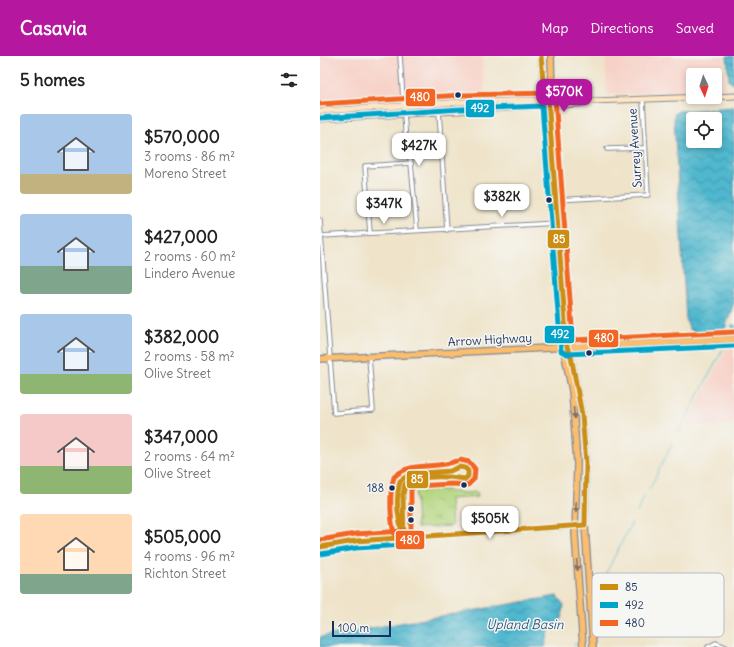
<!DOCTYPE html>
<html lang="en">
<head>
<meta charset="utf-8">
<style>
	:root { --surface:#fff; --page:#f6f6f6; --text:#222; --muted:#767676; --accent:#b5179e }
	body { margin:0; font-family:Delius,sans-serif; background:var(--page); color:var(--text); height:100vh; display:flex; flex-direction:column; font-size:15px; white-space:nowrap }
	* { box-sizing:border-box; margin:0 }
	p { font-size:13px; color:var(--muted) }
	.icon { flex:none; width:22px; height:22px; fill:none; stroke:currentColor; stroke-width:2; stroke-linecap:round; stroke-linejoin:round }
	.map { position:relative; flex:1; overflow:hidden }
	.sheet { display:flex; flex-direction:column; background:var(--surface); width:320px }
	.sheet>* { flex:none }
	.needle { width:26px; rotate:176deg }
	.tools { position:absolute; left:366px; top:12px; display:grid; gap:8px }
	.tools a { display:grid; place-items:center; width:36px; height:36px; border-radius:4px; background:var(--surface); box-shadow:0 2px 6px #0003; font-size:20px }
	.scale { position:absolute; left:12px; bottom:10px; width:59px; box-sizing:border-box; padding-left:4px; border:2px solid #1b2f5e; border-top:0; font-size:11px; line-height:14px; white-space:nowrap; color:#1b2f5e; -webkit-text-stroke:3px #f6f6f2; paint-order:stroke }
	.price { position:absolute; translate:-50% -34px; padding:0 9px; border-radius:8px; background:#fff; color:#222; font-size:13px; line-height:26px; filter:drop-shadow(0 1px 2px #0008) }
	.price::after { content:''; position:absolute; left:50%; top:24px; width:12px; height:9px; margin-left:-6px; background:inherit; clip-path:polygon(0 0,100% 0,50% 100%) }
	.price.current { background:var(--accent); color:#fff }
	ul { padding:0; list-style:none }
	li { display:flex; align-items:center; gap:12px; height:100px; padding:0 20px }
	li span { display:grid; place-items:center; flex:none; width:112px; height:80px; border-radius:4px; color:#555 }
	li>.icon { margin-inline-start:auto }
	span .icon { width:48px; height:48px; fill:#fffc; stroke-width:1 }
	li b { font-size:17px }
	h2 { display:flex; justify-content:space-between; align-items:center; height:48px; padding:0 20px; font-size:17px }
	header { display:flex; align-items:center; gap:24px; box-sizing:border-box; height:56px; padding:0 20px; background:var(--accent); color:#fff }
	header strong { font-size:19px }
	nav { display:flex; gap:22px; margin-inline-start:auto; font-size:14px }
	main { display:flex; flex:1; min-height:0 }
	.map>svg:first-child { display:block }
	.built { fill:#f7d1c7 }
	.park { fill:url(#park-crowns); stroke:#66826e }
	.water { fill:url(#water-waves); stroke:#357396; fill-rule:evenodd }
	.lines { fill:none; stroke-linecap:round; stroke-linejoin:round }
	.stream { stroke:#4fb7ce; stroke-width:1 }
	.canal { stroke:#4fb7ce; stroke-width:4 }
	.street-casing { stroke:#858a94; stroke-width:5.5 }
	.secondary-casing { stroke:#858a94; stroke-width:7 }
	.primary-casing { stroke:#858a94; stroke-width:8 }
	.street { stroke:#fff; stroke-width:3.5 }
	.secondary { stroke:#fde5c5; stroke-width:5 }
	.primary { stroke:#fbbd6e; stroke-width:5.5 }
	.bus-1-casing { stroke:#f6f6f2; stroke-width:8 }
	.bus-2-casing { stroke:#f6f6f2; stroke-width:8 }
	.bus-3-casing { stroke:#f6f6f2; stroke-width:8 }
	.bus-1 { stroke:#cb8e13; stroke-width:5 }
	.bus-2 { stroke:#01a3c8; stroke-width:5 }
	.bus-3 { stroke:#f26522; stroke-width:5 }
	.oneway { fill:#806f65 }
	.bus-dot { fill:#1b2f5e; stroke:#f6f6f2; stroke-width:1.5 }
	.labels { text-anchor:middle; stroke-width:3; stroke-linejoin:round; paint-order:stroke }
	.bus-label { font-size:11px; fill:#1b2f5e; stroke:#f6f6f2; text-anchor:end }
	.street-label { font-size:12px; fill:#1b2f5e; stroke:#f6f6f2 }
	.water-label { font-size:13px; font-style:italic; fill:#2b5880; stroke:#f6f6f2 }
	.key { fill:#f6f6f2; stroke:#b4bac6; stroke-width:1 }
	.key-label { font-size:11px; fill:#1b2f5e }
	.line-badge { stroke:#f6f6f2; stroke-width:1.5 }
	.badge-label { font-size:11px; text-anchor:middle; font-weight:bold; fill:#fff }
</style>
</head>
<body>
<header>
<strong>Casavia</strong>
<nav><a>Map</a><a>Directions</a><a>Saved</a></nav>
</header>
<main>
<section class="sheet">
<h2>5 homes<svg class="icon" aria-label="filters" viewBox="0 0 24 24"><path d="M4 7h16M4 17h16"/><circle cx="9" cy="7" r="2"/><circle cx="15" cy="17" r="2"/></svg></h2>
<ul>
<li><span style="background:linear-gradient(#a9c7e8 75%,#c2b280 0)"><svg class="icon" aria-label="home" viewBox="0 0 24 24"><path d="M3 11l9-7 9 7M6 9v11h12V9"/></svg></span><div><b>$570,000</b><p>3 rooms · 86 m²</p><p>Moreno Street</p></div></li>
<li><span style="background:linear-gradient(#a9c7e8 65%,#7fa58c 0)"><svg class="icon" aria-label="home" viewBox="0 0 24 24"><path d="M3 11l9-7 9 7M6 9v11h12V9"/></svg></span><div><b>$427,000</b><p>2 rooms · 60 m²</p><p>Lindero Avenue</p></div></li>
<li><span style="background:linear-gradient(#a9c7e8 75%,#8fb573 0)"><svg class="icon" aria-label="home" viewBox="0 0 24 24"><path d="M3 11l9-7 9 7M6 9v11h12V9"/></svg></span><div><b>$382,000</b><p>2 rooms · 58 m²</p><p>Olive Street</p></div></li>
<li><span style="background:linear-gradient(#f6c9c9 65%,#8fb573 0)"><svg class="icon" aria-label="home" viewBox="0 0 24 24"><path d="M3 11l9-7 9 7M6 9v11h12V9"/></svg></span><div><b>$347,000</b><p>2 rooms · 64 m²</p><p>Olive Street</p></div></li>
<li><span style="background:linear-gradient(#ffd9b3 75%,#7fa58c 0)"><svg class="icon" aria-label="home" viewBox="0 0 24 24"><path d="M3 11l9-7 9 7M6 9v11h12V9"/></svg></span><div><b>$505,000</b><p>4 rooms · 96 m²</p><p>Richton Street</p></div></li>
</ul>
</section>
<div class="map">
<svg width="414" height="591" viewBox="0 0 414 591">
	<defs>
		<pattern id="park-crowns" width="20" height="18" patternUnits="userSpaceOnUse"><rect width="20" height="18" fill="#b2d57d"/><path d="M2 6a3 3 0 1 1 6 0M12 15a3 3 0 1 1 6 0" fill="none" stroke="#98b76e"/></pattern>
		<pattern id="water-waves" width="16" height="10" patternUnits="userSpaceOnUse"><rect width="16" height="10" fill="#4fb7ce"/><path d="M0 5q4-4 8 0t8 0" fill="none" stroke="#4195aa"/></pattern>
	</defs>
	<rect width="100%" height="100%" fill="#f6f6f2"/>
	<filter id="ink" filterUnits="userSpaceOnUse"><feTurbulence type="fractalNoise" baseFrequency=".025" numOctaves="2"/><feDisplacementMap in="SourceGraphic" scale="8" xChannelSelector="R" yChannelSelector="G"/><feConvolveMatrix kernelMatrix="1 2 1 2 8 2 1 2 1" color-interpolation-filters="sRGB"/></filter>
	<filter id="wash" filterUnits="userSpaceOnUse"><feTurbulence type="fractalNoise" baseFrequency=".012" numOctaves="4" result="noise"/><feDisplacementMap in="SourceGraphic" scale="16" xChannelSelector="R" yChannelSelector="G"/><feGaussianBlur stdDeviation="0.9" result="paint"/><feColorMatrix in="noise" values="0 0 0 0 0 0 0 0 0 0 0 0 0 0 0 0 0 1.4 0 .05"/><feComposite in="paint" operator="in"/></filter>
	<g filter="url(#wash)">
		<rect width="100%" height="100%" fill="#efe4ca"/>
		<g class="built">
			<path d="M0,0H162L165,40L0,52Z"/>
			<path d="M285,0H403L406,34H395V19H373V35L287,39Z"/>
			<path d="M406,293H414V368L365,371Z"/>
		</g>
		<path class="park" d="M127,433L132,436H140L142,437L157,436L158,441L130,443L132,470L97,472L95,435Z"/>
		<g class="water">
			<path d="M407,0H414V28L409,25Z"/>
			<path d="M414,51V224L411,233L414,246L404,276L375,277L369,273L366,263L354,62L355,57L359,55ZM373,63H395V85H373Z"/>
			<path d="M237,540L244,549L242,562L229,575L225,591H0V581Z"/>
		</g>
		<g class="lines">
			<g class="stream">
				<path d="M412,277L414,271"/>
				<path d="M358,377L403,293"/>
				<path d="M329,434L352,388"/>
				<path d="M317,456L325,440"/>
				<path d="M277,535L312,466"/>
				<path d="M254,591L255,587"/>
			</g>
			<path class="canal" d="M413,270L414,271"/>
		</g>
	</g>
	<g filter="url(#ink)">
		<g class="lines">
			<defs>
				<g id="street">
					<path d="M80,0L86,86L91,107L97,174"/>
					<path d="M119,56L127,174"/>
					<path d="M287,93L325,92"/>
					<path d="M236,144L328,139L323,44"/>
					<path d="M0,164L14,357L53,354L49,301"/>
					<path d="M50,177L45,110L91,107"/>
					<path d="M1,180L237,167"/>
					<path d="M388,591L396,587L406,591"/>
				</g>
				<g id="secondary">
					<path d="M395,41L414,40"/>
					<path d="M0,55L142,46L264,43L272,45"/>
					<path d="M0,63L258,48L272,45L385,41"/>
					<path d="M0,491L35,485L255,470"/>
				</g>
				<g id="primary">
					<path d="M221,0L224,37L228,43L246,280L247,291L251,300L262,359L266,407L265,469L273,591"/>
					<path d="M228,43L232,37L231,0"/>
					<path d="M247,291L245,300L252,335L257,408L255,478L263,591"/>
					<path d="M0,303L414,283"/>
				</g>
			</defs>
			<use href="#street" class="street-casing"/>
			<use href="#secondary" class="secondary-casing"/>
			<use href="#primary" class="primary-casing"/>
			<use href="#street" class="street"/>
			<use href="#secondary" class="secondary"/>
			<use href="#primary" class="primary"/>
			<defs>
				<g id="bus-1">
					<path d="M139,411L145,412L148,415V420L145,423C126,420 102,419 85,428L83,439L84,482C78,464 75,443 80,425L90,418L130,415Z"/>
					<path d="M0,491L35,485L265,469L266,407L262,359L251,300L247,291L228,43L224,37L221,0"/>
				</g>
				<g id="bus-2">
					<path d="M0,62L142,53L222,50L241,295L247,298L414,290"/>
					<path d="M1,498L36,492L84,489"/>
				</g>
				<g id="bus-3">
					<path d="M0,48L142,39L232,37L235,42L253,284L414,276"/>
					<path d="M136,405C116,414 91,404 74,421C69,436 69,477 80,488H87L91,483V433L96,430L131,428L148,429L154,423L155,413L149,406L140,404"/>
					<path d="M0,484L35,478L84,475"/>
				</g>
			</defs>
			<use href="#bus-1" class="bus-1-casing"/>
			<use href="#bus-2" class="bus-2-casing"/>
			<use href="#bus-3" class="bus-3-casing"/>
			<use href="#bus-1" class="bus-1"/>
			<use href="#bus-2" class="bus-2"/>
			<use href="#bus-3" class="bus-3"/>
		</g>
		<defs><path id="oneway-solid" d="M-6-.8H1V-3.2L6.5 0L1 3.2V.8H-6Z"/></defs>
		<g class="oneway">
			<use href="#oneway-solid" transform="translate(254 357) rotate(85)"/>
			<use href="#oneway-solid" transform="translate(256 451) rotate(92)"/>
			<use href="#oneway-solid" transform="translate(257 509) rotate(87)"/>
		</g>
	</g>
	<g class="bus-dot">
		<circle cx="138" cy="39" r="3.5"/>
		<circle cx="229" cy="144" r="3.5"/>
		<circle cx="269" cy="297" r="3.5"/>
		<circle cx="144" cy="429" r="3.5"/>
		<circle cx="72" cy="432" r="3.5"/>
		<circle cx="91" cy="453" r="3.5"/>
		<circle cx="91" cy="464" r="3.5"/>
	</g>
	<g class="labels">
		<g class="bus-label">
			<text x="64" y="436">188</text>
		</g>
		<g class="street-label">
			<text transform="translate(315 92) rotate(-94)" y="4">Surrey Avenue</text>
			<text transform="translate(170 284) rotate(-3)" y="4">Arrow Highway</text>
		</g>
		<g class="water-label">
			<text x="205" y="573">Upland Basin</text>
		</g>
	</g>
	<rect x="272" y="517" width="132" height="64" rx="6" class="key"/>
	<rect x="280" y="528" width="18" height="6" fill="#cb8e13"/>
	<rect x="280" y="546" width="18" height="6" fill="#01a3c8"/>
	<rect x="280" y="564" width="18" height="6" fill="#f26522"/>
	<g class="key-label">
		<text x="305" y="535">85</text>
		<text x="305" y="553">492</text>
		<text x="305" y="571">480</text>
	</g>
	<g class="line-badge">
		<rect x="85" y="32" width="31" height="19" rx="4" fill="#f26522"/>
		<rect x="145" y="43" width="30" height="19" rx="4" fill="#01a3c8"/>
		<rect x="227" y="173" width="23" height="20" rx="4" fill="#cb8e13"/>
		<rect x="224" y="269" width="31" height="19" rx="4" fill="#01a3c8"/>
		<rect x="268" y="273" width="31" height="19" rx="4" fill="#f26522"/>
		<rect x="86" y="414" width="23" height="19" rx="4" fill="#cb8e13"/>
		<rect x="75" y="474" width="30" height="20" rx="4" fill="#f26522"/>
	</g>
	<g class="badge-label">
		<text x="100" y="45">480</text>
		<text x="160" y="56">492</text>
		<text x="239" y="187">85</text>
		<text x="240" y="282">492</text>
		<text x="284" y="286">480</text>
		<text x="97" y="427">85</text>
		<text x="90" y="488">480</text>
	</g>
</svg>
<div class="tools">
<a><svg class="needle" viewBox="-14 -14 28 28"><path d="M0-13l5 13h-10z" fill="#e53935"/><path d="M0 13l5-13h-10z" fill="#767676"/></svg></a>
<a><svg class="icon" aria-label="locate" viewBox="0 0 24 24"><circle cx="12" cy="12" r="6"/><path d="M12 2v4M12 18v4M2 12h4M18 12h4"/></svg></a>
</div>
<div class="scale">100 m</div>
<b class="price current" style="left:244px;top:57px">$570K</b>
<b class="price" style="left:99px;top:111px">$427K</b>
<b class="price" style="left:182px;top:162px">$382K</b>
<b class="price" style="left:64px;top:169px">$347K</b>
<b class="price" style="left:170px;top:484px">$505K</b>
</div>
</main>
</body>
</html>
